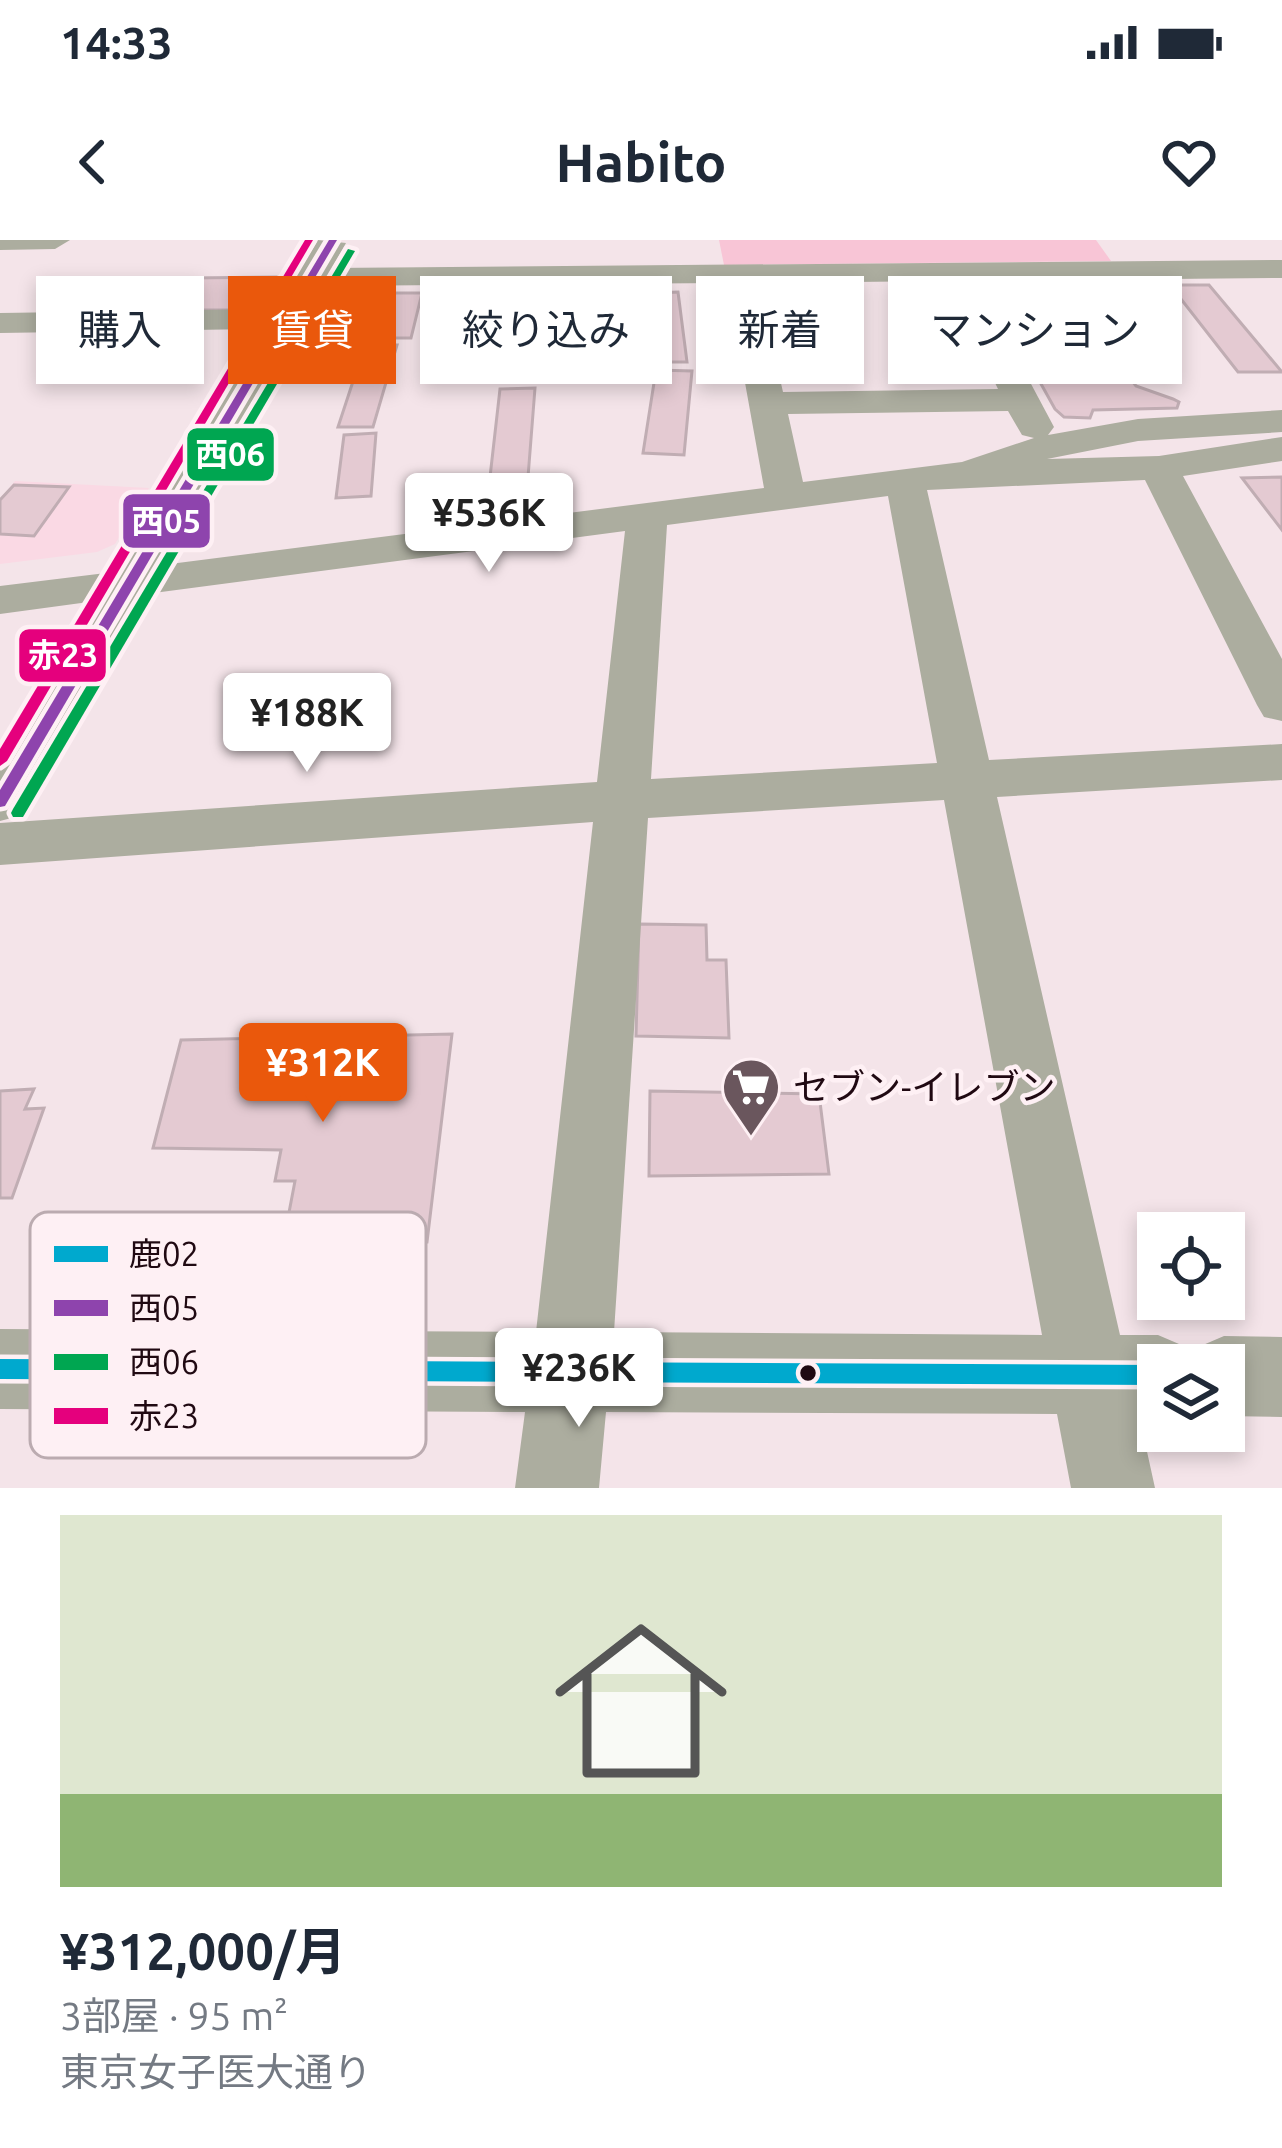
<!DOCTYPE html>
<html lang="ja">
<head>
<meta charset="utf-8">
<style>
	:root { --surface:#fff; --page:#f2f2f3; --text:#1f2937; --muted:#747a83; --line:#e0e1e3; --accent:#ea580c }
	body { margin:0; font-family:Ubuntu,"Noto Sans JP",sans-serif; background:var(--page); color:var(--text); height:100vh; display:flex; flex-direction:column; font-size:45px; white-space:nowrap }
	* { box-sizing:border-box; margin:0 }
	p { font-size:39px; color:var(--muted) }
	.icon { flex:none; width:66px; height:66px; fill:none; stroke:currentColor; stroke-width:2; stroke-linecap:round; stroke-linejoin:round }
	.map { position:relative; height:1248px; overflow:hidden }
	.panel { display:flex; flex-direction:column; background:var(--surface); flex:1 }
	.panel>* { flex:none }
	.banner { position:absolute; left:36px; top:36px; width:1212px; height:108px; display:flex; gap:24px }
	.controls { position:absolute; left:1137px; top:972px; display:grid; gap:24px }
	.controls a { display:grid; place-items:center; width:108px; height:108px; border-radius:0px; background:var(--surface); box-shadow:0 6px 18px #0003; font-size:60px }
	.price { position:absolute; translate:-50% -102px; padding:0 27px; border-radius:12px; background:#fff; color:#222; font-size:39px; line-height:78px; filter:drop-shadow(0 3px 6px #0008) }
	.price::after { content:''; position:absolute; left:50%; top:72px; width:36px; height:27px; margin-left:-18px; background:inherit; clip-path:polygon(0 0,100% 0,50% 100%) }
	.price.current { background:var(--accent); color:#fff }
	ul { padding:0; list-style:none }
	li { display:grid; align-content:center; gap:24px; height:636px; padding:0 60px }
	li+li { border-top:3px solid var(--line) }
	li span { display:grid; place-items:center; height:372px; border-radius:0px; color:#555 }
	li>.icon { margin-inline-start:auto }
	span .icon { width:216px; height:216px; fill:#fffc; stroke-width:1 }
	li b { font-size:51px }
	.tag { padding:0 42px; border-radius:0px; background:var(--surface); box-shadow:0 6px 18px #0003; font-size:42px; line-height:108px }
	.tag.current { background:var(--accent); color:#fff }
	.status { display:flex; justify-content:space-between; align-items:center; height:84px; padding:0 60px; background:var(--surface); direction:ltr }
	.status svg { height:33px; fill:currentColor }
	header { display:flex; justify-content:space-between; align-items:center; height:156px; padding:0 60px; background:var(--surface); font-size:54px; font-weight:700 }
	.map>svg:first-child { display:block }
	.built { fill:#fad9e4 }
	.green { fill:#f8c5d6 }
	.building { fill:#e4cad2; stroke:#c0adb3; stroke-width:3 }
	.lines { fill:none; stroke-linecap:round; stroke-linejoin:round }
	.minor { fill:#acad9f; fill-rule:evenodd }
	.bus-1-casing { stroke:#fef0f4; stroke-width:9 }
	.bus-2-casing { stroke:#fef0f4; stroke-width:9 }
	.bus-3-casing { stroke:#fef0f4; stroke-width:9 }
	.bus-4-casing { stroke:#fef0f4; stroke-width:9 }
	.bus-1 { fill:#00a9ce; fill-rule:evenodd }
	.bus-2 { fill:#8e44ad; fill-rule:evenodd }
	.bus-3 { fill:#00a651; fill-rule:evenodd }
	.bus-4 { fill:#e5007d; fill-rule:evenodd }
	.bus-dot { fill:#200912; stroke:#fef0f4; stroke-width:4.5 }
	.labels { text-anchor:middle; stroke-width:9; stroke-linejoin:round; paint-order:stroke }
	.poi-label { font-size:36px; fill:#200912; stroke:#fef0f4; text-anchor:start }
	.key { fill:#fef0f4; stroke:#bbabb0; stroke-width:3 }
	.key-label { font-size:33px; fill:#200912 }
	.line-badge { stroke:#fef0f4; stroke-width:4.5 }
	.badge-label { font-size:33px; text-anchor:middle; font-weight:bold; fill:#fff }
</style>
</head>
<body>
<div class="status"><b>14:33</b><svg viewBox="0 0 49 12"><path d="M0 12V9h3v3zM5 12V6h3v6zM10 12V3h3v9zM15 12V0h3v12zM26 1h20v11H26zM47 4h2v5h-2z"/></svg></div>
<header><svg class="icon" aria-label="back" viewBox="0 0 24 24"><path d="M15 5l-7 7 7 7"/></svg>Habito<svg class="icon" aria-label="heart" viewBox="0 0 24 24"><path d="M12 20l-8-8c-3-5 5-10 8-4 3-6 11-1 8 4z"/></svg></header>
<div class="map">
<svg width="1282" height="1248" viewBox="0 0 1282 1248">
	<rect width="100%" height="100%" fill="#f4e4e9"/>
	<path class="built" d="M15,241L149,248L115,304L97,312L0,324V259Z"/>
	<path class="green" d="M719,0H1096L1111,21L724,25Z"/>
	<g class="building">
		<path d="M275,37L260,64L244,70H172L191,38Z"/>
		<path d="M1085,43L1125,101H1084L1048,44Z"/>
		<path d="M1170,45H1209L1282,132H1238Z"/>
		<path d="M678,52L687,122H655L649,53Z"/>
		<path d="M395,53H422L411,98H382Z"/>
		<path d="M517,68H548L544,140H509Z"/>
		<path d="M365,105H397L373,187H338Z"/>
		<path d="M1113,116L1136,146L1173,159L1179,162L1177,168L1093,170L1090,178L1064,177L1055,169L1026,117Z"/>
		<path d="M656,130L692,131L684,215L643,213Z"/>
		<path d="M535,148L528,237H490L500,149Z"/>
		<path d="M376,193L371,256L336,258L344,195Z"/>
		<path d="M1282,237V290L1242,238Z"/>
		<path d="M14,245L69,247L34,296L0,294V260Z"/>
		<path d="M639,684L706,685L707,720H726L729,798L636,796Z"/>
		<path d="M452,794L427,1002L283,1004L295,941H275L281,910L153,908L181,800Z"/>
		<path d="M34,849L25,869L44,868L12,958H0V851Z"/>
		<path d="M650,851L819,854L829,934L649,936Z"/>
	</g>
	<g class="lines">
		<g class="minor">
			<path d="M0,0H70L55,9L0,10Z"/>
			<path d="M318,0L346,3L332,28L1282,20V38L976,41L1054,187L1048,195L1138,179L1282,170V192L1138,201L1047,219L1159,216L1282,197V221L1183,236L1282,419V481L1264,477L1257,465L1145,240L927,250L989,520L1282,504V540L997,557L1120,1095H1158L1186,1107L1191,1119L1196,1108L1224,1096L1282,1097V1177L1224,1176V1125H1158V1175H1139L1155,1248H1071L1057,1174L606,1172L599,1248H515L525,1172L0,1169V1089L536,1092L593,582L0,625V583L597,542L625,291L146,354L19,576L0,581V517L96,361L0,374V346L114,332L263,89L0,93V73L276,69ZM945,41L998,149L783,152L758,43ZM727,43L764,248L162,325L321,46ZM1008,171L1022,195L1034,198L962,222L803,242L788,174ZM888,256L937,523L651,539L667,285ZM944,560L1042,1095L614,1092L648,578Z"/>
		</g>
		<defs>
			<path id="bus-1" d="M0,1119L1158,1125H1159L1158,1145L0,1139Z"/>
			<path id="bus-2" d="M329,0H337L5,566L0,567V550Z"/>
			<path id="bus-3" d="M348,9L355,11L23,577H13L11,573L13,569Z"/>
			<path id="bus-4" d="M305,0H313L7,521L0,526V509Z"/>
		</defs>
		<use href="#bus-1" class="bus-1-casing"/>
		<use href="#bus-2" class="bus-2-casing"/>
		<use href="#bus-3" class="bus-3-casing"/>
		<use href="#bus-4" class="bus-4-casing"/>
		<use href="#bus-1" class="bus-1"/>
		<use href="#bus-2" class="bus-2"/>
		<use href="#bus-3" class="bus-3"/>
		<use href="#bus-4" class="bus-4"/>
	</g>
	<defs>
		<symbol id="supermarket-pin" viewBox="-11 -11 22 30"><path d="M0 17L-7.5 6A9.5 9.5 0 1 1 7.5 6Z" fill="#6a565d" stroke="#fef0f4"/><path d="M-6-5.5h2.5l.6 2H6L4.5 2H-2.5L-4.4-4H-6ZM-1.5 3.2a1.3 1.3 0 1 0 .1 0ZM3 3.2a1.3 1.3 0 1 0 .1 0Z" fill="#fff"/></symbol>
	</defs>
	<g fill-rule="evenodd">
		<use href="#supermarket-pin" x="718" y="814" width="66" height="90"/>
	</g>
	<circle class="bus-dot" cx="808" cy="1133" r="10"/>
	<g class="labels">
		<g class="poi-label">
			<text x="793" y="860">セブン-イレブン</text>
		</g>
	</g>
	<rect x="30" y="972" width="396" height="246" rx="18" class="key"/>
	<rect x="54" y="1006" width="54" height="16" fill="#00a9ce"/>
	<rect x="54" y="1060" width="54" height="16" fill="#8e44ad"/>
	<rect x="54" y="1114" width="54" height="16" fill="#00a651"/>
	<rect x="54" y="1168" width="54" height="16" fill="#e5007d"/>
	<g class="key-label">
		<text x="129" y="1026">鹿02</text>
		<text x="129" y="1080">西05</text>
		<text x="129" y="1134">西06</text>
		<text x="129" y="1188">赤23</text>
	</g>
	<g class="line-badge">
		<rect x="185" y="186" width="91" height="57" rx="12" fill="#00a651"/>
		<rect x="121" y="252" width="91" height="58" rx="12" fill="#8e44ad"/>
		<rect x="17" y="387" width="91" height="57" rx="12" fill="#e5007d"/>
	</g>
	<g class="badge-label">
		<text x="230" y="226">西06</text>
		<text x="166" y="293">西05</text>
		<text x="63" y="427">赤23</text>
	</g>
</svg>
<div class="controls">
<a><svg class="icon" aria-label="locate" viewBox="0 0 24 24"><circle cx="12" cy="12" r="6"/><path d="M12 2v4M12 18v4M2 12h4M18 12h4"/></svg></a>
<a><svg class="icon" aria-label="layers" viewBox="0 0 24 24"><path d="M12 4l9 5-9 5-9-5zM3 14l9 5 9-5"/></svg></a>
</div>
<b class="price" style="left:489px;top:335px">¥536K</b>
<b class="price" style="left:307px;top:535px">¥188K</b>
<b class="price current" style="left:323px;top:885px">¥312K</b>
<b class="price" style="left:579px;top:1190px">¥236K</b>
<div class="banner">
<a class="tag">購入</a>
<a class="tag current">賃貸</a>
<a class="tag">絞り込み</a>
<a class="tag">新着</a>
<a class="tag">マンション</a>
</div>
</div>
<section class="panel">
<ul>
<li><span style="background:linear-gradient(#dfe7d0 75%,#8fb573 0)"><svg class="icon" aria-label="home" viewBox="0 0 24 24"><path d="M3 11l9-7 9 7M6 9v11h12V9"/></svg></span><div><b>¥312,000/月</b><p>3部屋 · 95 m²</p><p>東京女子医大通り</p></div></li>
</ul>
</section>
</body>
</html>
